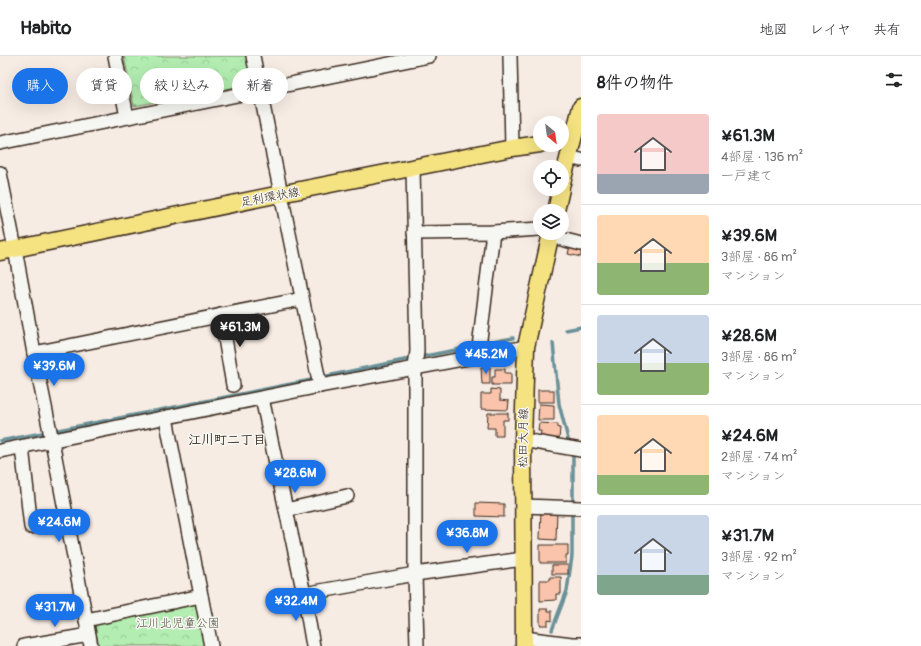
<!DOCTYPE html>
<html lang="ja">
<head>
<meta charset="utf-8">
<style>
	:root { --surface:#fff; --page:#f2f2f2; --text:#202124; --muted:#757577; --line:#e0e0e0; --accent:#1a73e8 }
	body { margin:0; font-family:Pangolin,"Klee One",sans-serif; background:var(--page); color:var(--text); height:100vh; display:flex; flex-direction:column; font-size:15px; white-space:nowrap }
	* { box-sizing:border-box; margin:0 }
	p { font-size:13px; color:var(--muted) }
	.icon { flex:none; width:22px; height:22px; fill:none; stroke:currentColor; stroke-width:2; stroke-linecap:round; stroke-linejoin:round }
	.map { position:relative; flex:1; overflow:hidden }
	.panel { display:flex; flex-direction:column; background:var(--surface); width:340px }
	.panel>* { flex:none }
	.hud { position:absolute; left:12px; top:12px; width:380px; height:36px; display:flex; gap:8px }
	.needle { width:26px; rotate:151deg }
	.tools { position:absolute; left:533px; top:60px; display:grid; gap:8px }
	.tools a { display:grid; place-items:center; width:36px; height:36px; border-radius:50%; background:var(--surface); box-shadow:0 4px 16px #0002; font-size:20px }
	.price { position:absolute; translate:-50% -34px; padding:0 9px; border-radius:14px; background:var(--accent); color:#fff; font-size:13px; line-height:26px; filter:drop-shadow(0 1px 2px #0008) }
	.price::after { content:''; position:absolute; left:50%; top:24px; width:12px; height:9px; margin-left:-6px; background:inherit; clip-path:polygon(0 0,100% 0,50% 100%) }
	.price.on { background:#222; color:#fff }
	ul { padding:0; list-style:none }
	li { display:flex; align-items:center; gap:12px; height:100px; padding:0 16px }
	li+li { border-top:1px solid var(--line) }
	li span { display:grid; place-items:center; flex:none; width:112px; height:80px; border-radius:4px; color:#555 }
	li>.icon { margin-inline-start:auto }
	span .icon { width:48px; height:48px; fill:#fffc; stroke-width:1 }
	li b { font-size:17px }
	h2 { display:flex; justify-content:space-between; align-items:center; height:48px; padding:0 16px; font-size:17px }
	.tag { padding:0 14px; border-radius:18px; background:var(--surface); box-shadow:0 4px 16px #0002; font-size:14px; line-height:36px }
	.tag.on { background:var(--accent); color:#fff }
	header { display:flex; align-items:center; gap:24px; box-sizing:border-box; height:56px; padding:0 20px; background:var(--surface); border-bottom:1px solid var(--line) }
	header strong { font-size:19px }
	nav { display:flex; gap:22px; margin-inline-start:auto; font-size:14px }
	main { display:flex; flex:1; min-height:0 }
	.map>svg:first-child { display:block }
	.park { fill:url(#park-crowns); stroke:#778c68 }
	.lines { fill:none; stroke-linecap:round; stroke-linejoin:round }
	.stream { stroke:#6a9198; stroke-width:3.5 }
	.building { fill:#f9c4ab; stroke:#3b2a1e }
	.minor-casing { stroke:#3b2a1e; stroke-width:16 }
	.major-casing { stroke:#3b2a1e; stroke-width:19 }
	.minor { stroke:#f6f6f2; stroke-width:13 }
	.major { stroke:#f5e382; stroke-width:16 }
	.labels { text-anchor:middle; stroke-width:3; stroke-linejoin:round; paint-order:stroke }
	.street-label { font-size:12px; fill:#3b2a1e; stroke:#f6f6f2 }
	.park-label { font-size:12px; fill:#53513b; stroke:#f6f6f2 }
	.neighbourhood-label { font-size:13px; font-weight:bold; fill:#3b2a1e; stroke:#f6f6f2 }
</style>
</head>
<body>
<header>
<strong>Habito</strong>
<nav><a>地図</a><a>レイヤ</a><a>共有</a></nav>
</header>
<main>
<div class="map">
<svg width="581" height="590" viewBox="0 0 581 590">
	<defs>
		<pattern id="park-crowns" width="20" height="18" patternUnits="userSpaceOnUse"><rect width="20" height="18" fill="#b3edb1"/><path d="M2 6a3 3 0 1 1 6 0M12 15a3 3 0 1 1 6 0" fill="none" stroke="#9bcb98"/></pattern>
	</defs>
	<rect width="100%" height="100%" fill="#f7ece4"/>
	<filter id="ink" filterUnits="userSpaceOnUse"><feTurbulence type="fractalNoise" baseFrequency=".025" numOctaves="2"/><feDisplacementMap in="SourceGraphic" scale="8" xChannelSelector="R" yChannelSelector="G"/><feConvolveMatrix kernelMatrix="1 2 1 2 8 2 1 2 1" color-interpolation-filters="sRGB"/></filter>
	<g filter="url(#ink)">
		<g class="park">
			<path d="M124,0H248L253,24L247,29L134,50Z"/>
			<path d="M199,545L208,590H99L94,565Z"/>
		</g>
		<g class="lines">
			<g class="stream">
				<path d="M566,274L581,271"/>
				<path d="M553,287L559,348L568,383"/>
				<path d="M482,288L513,282"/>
				<path d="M420,301L476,290"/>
				<path d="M322,321L414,302"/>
				<path d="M53,375L165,353L316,323"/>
				<path d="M0,385L47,376"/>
				<path d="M573,396V445"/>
				<path d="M552,574L567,535L572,500V456"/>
			</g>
		</g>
		<g class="building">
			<path d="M570,190L581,192V201L568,198Z"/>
			<path d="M481,311H490V328H482Z"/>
			<path d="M495,313H505V317H511V329H492V321H495Z"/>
			<path d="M491,333L500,334V344L509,345L508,354L481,353V338H491Z"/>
			<rect x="538" y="334" width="16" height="12"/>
			<path d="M539,348L554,349V364H538Z"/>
			<path d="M488,357H508V364H503V380H495V372H487Z"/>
			<path d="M539,367L558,368V372H560L559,384L540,383L541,375H538Z"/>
			<path d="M476,447L504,448V461L476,460Z"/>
			<path d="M541,453L557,454L556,484L540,483Z"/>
			<path d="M540,489H568V499H566V507H540Z"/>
			<rect x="552" y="509" width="16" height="9"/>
			<path d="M550,521H561V538H556V544L540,545V524H550Z"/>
			<path d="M540,553H548V555H552V565L548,564V569H540Z"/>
		</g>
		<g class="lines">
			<defs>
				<g id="minor">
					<path d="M115,0L127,61"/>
					<path d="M253,0L320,330"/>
					<path d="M510,0L512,92"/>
					<path d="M0,87L429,0"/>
					<path d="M568,101L581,104"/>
					<path d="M413,113L417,295L415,312V518L417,590"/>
					<path d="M0,117L15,193L34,297L51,380L91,590"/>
					<path d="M414,177L493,176L540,173"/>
					<path d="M550,180L581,188"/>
					<path d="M221,259L233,329"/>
					<path d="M34,297L302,243"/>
					<path d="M480,300L479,292L480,283L493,176"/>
					<path d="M262,342L304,538L313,590"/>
					<path d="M166,362L211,590"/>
					<path d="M523,384L581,394"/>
					<path d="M22,391L31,471L67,464"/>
					<path d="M0,395L320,330L526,291"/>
					<path d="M523,450L581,452"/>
					<path d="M286,454L347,440"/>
					<path d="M304,538L415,518L523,503"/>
					<path d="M86,564L201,540"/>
					<path d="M524,582L572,588H581"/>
					<path d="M24,590L89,579"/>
				</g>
				<g id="major">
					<path d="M562,127L581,51"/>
					<path d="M556,155L561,133"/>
					<path d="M0,196L280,138L512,92L540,88"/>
					<path d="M524,590L523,384L526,291L551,177"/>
				</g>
			</defs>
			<use href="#minor" class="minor-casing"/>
			<use href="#major" class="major-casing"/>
			<use href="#minor" class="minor"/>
			<use href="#major" class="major"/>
		</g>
	</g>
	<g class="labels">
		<g class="street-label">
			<text transform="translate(270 141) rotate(-11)" y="4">足利環状線</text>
			<text transform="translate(523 382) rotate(-89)" y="4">松田大月線</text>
		</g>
		<g class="park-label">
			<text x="178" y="571">江川北児童公園</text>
		</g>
		<g class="neighbourhood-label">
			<text x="227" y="388">江川町二丁目</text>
		</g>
	</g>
</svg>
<div class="tools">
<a><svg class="needle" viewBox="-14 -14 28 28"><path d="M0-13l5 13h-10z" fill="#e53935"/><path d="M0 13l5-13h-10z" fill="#757577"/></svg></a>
<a><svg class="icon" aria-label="locate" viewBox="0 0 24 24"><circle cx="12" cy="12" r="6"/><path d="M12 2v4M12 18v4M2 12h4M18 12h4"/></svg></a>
<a><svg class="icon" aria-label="layers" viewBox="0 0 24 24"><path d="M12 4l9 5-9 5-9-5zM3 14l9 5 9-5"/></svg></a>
</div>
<b class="price on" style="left:240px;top:292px">¥61.3M</b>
<b class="price" style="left:486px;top:319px">¥45.2M</b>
<b class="price" style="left:54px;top:331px">¥39.6M</b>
<b class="price" style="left:295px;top:438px">¥28.6M</b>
<b class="price" style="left:59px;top:487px">¥24.6M</b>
<b class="price" style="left:467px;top:498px">¥36.8M</b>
<b class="price" style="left:296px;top:566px">¥32.4M</b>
<b class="price" style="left:55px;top:572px">¥31.7M</b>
<div class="hud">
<a class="tag on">購入</a>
<a class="tag">賃貸</a>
<a class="tag">絞り込み</a>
<a class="tag">新着</a>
</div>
</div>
<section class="panel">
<h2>8件の物件<svg class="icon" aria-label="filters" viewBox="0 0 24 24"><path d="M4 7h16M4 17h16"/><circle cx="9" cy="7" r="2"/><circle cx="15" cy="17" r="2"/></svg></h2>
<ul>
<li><span style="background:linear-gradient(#f6c9c9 75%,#9aa5b1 0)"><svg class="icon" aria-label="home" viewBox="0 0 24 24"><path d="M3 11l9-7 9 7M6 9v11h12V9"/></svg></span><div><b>¥61.3M</b><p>4部屋 · 136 m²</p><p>一戸建て</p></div></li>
<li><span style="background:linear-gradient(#ffd9b3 60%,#8fb573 0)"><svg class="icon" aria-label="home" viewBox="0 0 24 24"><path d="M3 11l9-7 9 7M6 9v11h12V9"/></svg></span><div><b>¥39.6M</b><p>3部屋 · 86 m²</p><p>マンション</p></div></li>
<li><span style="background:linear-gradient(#c9d6e8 60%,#8fb573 0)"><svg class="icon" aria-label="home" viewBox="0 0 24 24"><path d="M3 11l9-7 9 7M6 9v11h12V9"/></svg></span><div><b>¥28.6M</b><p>3部屋 · 86 m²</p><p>マンション</p></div></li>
<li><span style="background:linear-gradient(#ffd9b3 75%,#8fb573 0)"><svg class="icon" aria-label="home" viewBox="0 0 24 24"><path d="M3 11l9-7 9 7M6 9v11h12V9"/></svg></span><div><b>¥24.6M</b><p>2部屋 · 74 m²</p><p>マンション</p></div></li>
<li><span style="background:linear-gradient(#c9d6e8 75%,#7fa58c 0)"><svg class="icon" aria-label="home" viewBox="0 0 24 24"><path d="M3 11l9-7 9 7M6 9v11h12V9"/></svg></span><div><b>¥31.7M</b><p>3部屋 · 92 m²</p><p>マンション</p></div></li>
</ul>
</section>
</main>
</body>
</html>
